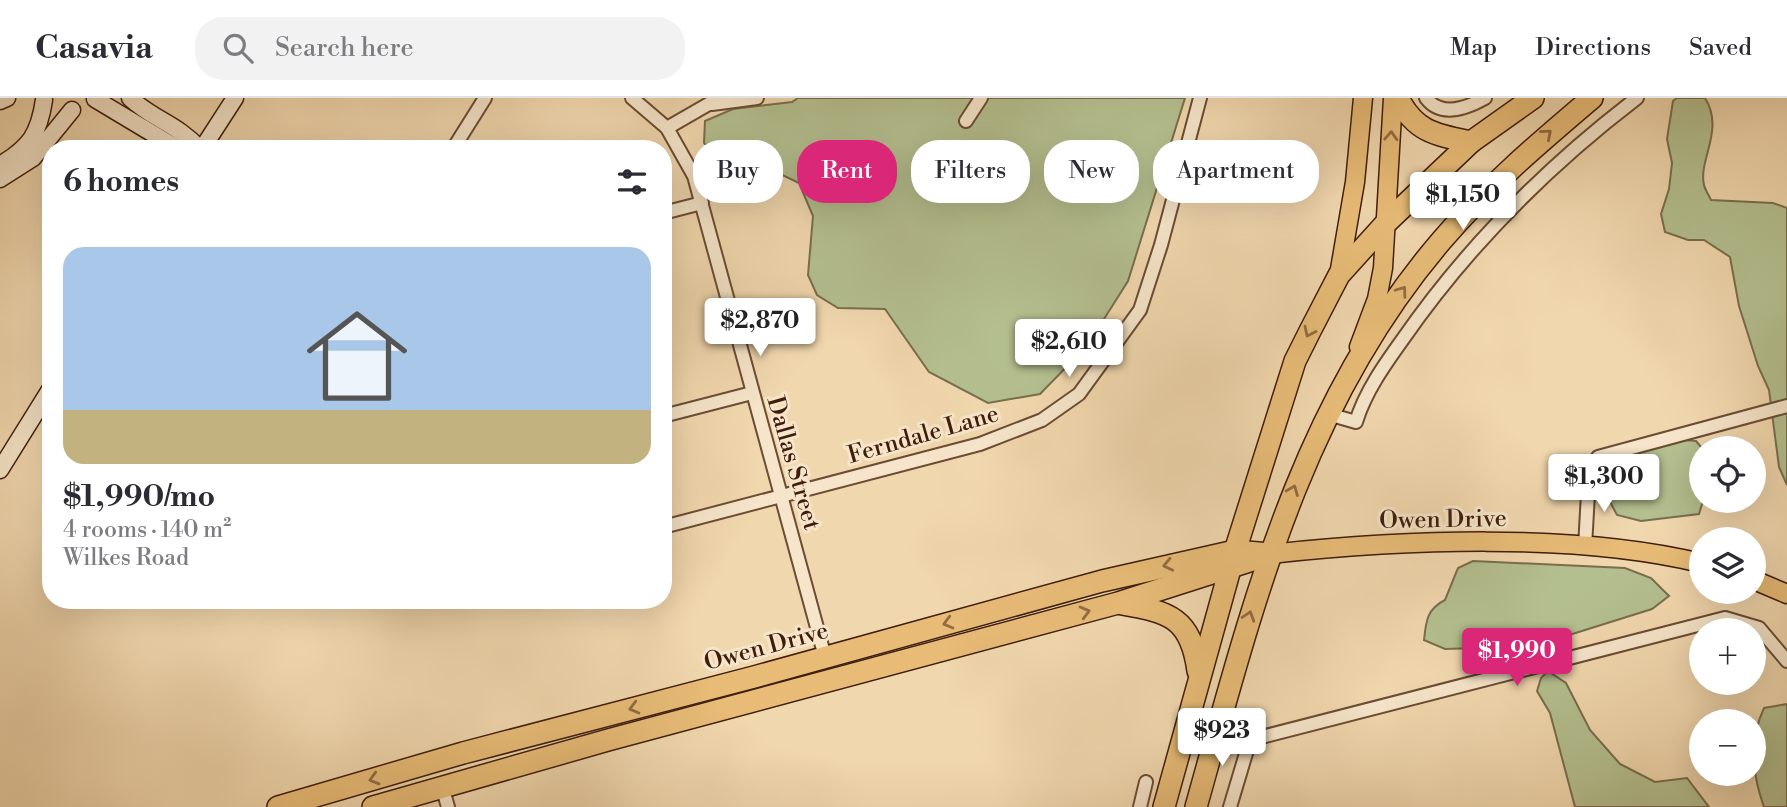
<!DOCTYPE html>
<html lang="en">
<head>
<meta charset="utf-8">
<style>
	:root { --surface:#fff; --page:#f2f2f3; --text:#2b2b33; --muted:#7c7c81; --line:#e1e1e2; --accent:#db2777 }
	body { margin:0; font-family:"Libre Bodoni",serif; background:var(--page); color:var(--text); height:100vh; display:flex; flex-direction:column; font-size:26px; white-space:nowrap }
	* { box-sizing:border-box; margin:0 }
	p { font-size:23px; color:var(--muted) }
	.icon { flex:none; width:38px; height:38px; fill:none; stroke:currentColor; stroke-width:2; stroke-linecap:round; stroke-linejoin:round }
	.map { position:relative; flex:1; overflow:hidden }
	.details { position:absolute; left:42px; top:42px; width:630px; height:469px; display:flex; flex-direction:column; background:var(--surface); border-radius:28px; box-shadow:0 7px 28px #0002 }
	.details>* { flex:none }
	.banner { position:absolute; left:693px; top:42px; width:665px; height:63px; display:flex; gap:14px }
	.buttons { position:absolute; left:1689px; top:338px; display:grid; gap:14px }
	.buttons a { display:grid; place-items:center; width:77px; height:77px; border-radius:50%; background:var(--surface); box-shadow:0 7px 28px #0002; font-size:35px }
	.price { position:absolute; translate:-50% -60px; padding:0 16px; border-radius:7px; background:#fff; color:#222; font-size:23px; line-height:46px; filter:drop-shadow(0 2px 4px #0008) }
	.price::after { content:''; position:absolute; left:50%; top:42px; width:21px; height:16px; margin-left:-10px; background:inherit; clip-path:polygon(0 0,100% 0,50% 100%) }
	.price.selected { background:var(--accent); color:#fff }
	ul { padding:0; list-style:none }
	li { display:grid; align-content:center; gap:14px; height:371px; padding:0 21px }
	li span { display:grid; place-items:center; height:217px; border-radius:21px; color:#555 }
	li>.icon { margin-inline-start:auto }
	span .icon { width:126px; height:126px; fill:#fffc; stroke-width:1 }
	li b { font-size:30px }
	h2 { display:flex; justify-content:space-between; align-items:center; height:84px; padding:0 21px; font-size:30px }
	.chip { padding:0 24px; border-radius:28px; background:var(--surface); box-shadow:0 7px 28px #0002; font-size:24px; line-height:63px }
	.chip.selected { background:var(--accent); color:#fff }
	header { display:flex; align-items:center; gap:42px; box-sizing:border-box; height:98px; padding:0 35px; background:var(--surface); border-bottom:2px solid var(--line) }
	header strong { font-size:33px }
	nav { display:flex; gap:38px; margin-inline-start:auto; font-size:24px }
	.search { width:490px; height:63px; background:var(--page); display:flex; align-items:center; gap:18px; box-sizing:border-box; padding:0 24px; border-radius:28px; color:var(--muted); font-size:26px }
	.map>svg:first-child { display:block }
	.green { fill:#b4bf8f; stroke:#796e4e; stroke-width:2 }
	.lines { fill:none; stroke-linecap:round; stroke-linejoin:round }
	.street-casing { stroke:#6b4c34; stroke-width:16 }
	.secondary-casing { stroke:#3e1d0c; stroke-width:19 }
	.primary-casing { stroke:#3e1d0c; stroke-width:21 }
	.highway-casing { stroke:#3e1d0c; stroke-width:24 }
	.street { stroke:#f6e5ca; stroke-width:12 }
	.secondary { stroke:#f6e5ca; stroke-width:16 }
	.primary { stroke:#e8bc77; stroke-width:18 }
	.highway { stroke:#e8bc77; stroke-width:21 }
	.oneway { stroke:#936c42 }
	.labels { text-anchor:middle; stroke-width:6; stroke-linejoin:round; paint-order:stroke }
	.street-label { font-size:24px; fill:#3e1d0c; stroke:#f6e5ca }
</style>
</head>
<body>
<header>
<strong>Casavia</strong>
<div class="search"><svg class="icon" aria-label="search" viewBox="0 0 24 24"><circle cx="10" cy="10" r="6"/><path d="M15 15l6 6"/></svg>Search here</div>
<nav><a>Map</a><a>Directions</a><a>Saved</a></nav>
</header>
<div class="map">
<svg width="1787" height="709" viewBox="0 0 1787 709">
	<rect width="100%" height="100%" fill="#f1d7ae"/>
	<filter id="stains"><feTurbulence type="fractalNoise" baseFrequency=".00286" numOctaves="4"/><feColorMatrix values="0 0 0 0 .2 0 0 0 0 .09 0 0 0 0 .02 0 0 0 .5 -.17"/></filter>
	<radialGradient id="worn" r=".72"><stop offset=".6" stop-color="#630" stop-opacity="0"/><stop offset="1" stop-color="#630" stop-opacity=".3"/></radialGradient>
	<g class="green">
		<path d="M798,0H1185L1128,183L1087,248L1040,296L988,305L929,274L885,211L838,210L817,197L808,177L813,118L799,85L768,70L724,67L704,45L705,23L733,11L792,4Z"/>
		<path d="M1677,0H1705C1725,32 1698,62 1704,87C1705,92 1709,97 1711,102L1773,105L1787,110V387L1779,369L1769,292L1758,268L1739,208L1730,159L1704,142H1688L1665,134L1661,116L1669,91L1672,65L1667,41L1673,3Z"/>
		<path d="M1673,341L1696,343L1701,349L1703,403L1699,416L1641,423L1617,417L1609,402L1616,366L1630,354Z"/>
		<path d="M1473,463L1625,470L1651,480L1669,498L1652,511L1566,538L1475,550L1445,551L1424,542C1426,523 1427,511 1445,502L1458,470Z"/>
		<path d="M1548,573L1566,585L1590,632L1620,666L1655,684L1687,680L1709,709H1575L1550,615L1537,593L1541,580Z"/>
		<path d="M1787,606V709H1764C1752,676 1749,642 1764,610Z"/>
	</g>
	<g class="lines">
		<defs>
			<g id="street">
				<path d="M632,0L667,30L694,78L825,559"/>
				<path d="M1426,0C1441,20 1467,10 1485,0"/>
				<path d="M712,6L757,0"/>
				<path d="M966,23L981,0"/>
				<path d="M667,30L719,0"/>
				<path d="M453,51L485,0"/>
				<path d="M663,115L702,105"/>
				<path d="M1328,316L1356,324C1365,294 1385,266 1403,241C1467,149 1548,68 1637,0"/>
				<path d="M663,318L752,295"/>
				<path d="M663,429L980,346L1042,322L1079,296L1140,212L1161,147L1200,0"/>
				<path d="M1585,449L1589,378L1598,359L1787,308"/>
				<path d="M442,688L448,709"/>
				<path d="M1140,709L1146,684"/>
				<path d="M1230,709L1250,642L1725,520L1759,530L1787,563"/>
			</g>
			<g id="secondary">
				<path d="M130,0C154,22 176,25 200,51"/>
				<path d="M95,1L175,49L188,51"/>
				<path d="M0,3L7,0"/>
				<path d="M202,51L235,0"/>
				<path d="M0,67C30,49 39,36 44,2"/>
				<path d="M0,81L33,60L72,12"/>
				<path d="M0,372L51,290"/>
			</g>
			<g id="primary">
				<path d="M1339,177L1355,84L1363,0"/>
				<path d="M1359,249L1377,201L1383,170L1393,0"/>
				<path d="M1270,456C1401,442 1573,434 1701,465"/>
				<path d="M1754,482L1787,496"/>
			</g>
			<g id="highway">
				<path d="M1398,0C1415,34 1436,37 1471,44"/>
				<path d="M1122,506C1170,514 1191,520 1198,573"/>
				<path d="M278,709L463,655L754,579L1102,483L1235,453L1270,456"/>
				<path d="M373,709L608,642L1118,505L1265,458"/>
				<path d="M1164,709L1235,453L1295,263L1310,233L1339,177L1386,125L1471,44L1533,0"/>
				<path d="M1196,709C1253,506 1301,306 1442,142C1487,89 1539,45 1592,0"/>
			</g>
		</defs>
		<use href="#street" class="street-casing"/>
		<use href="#secondary" class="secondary-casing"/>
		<use href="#primary" class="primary-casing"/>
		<use href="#highway" class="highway-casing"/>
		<use href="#street" class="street"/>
		<use href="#secondary" class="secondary"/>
		<use href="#primary" class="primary"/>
		<use href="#highway" class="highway"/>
	</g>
	<defs><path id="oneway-chevron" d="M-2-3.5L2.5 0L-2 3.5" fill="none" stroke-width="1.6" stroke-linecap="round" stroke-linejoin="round" transform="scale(1.75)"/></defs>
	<g class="oneway">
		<use href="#oneway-chevron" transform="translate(1547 36) rotate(-41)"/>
		<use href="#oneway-chevron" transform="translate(1391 38) rotate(-87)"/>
		<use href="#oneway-chevron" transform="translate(1402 193) rotate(-54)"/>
		<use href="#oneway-chevron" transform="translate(1309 234) rotate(116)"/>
		<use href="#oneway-chevron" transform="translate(1293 392) rotate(-68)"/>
		<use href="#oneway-chevron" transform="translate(1168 467) rotate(167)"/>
		<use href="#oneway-chevron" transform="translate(1085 514) rotate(-15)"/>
		<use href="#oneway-chevron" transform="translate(1249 518) rotate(-72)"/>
		<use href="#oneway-chevron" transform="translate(948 525) rotate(165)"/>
		<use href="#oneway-chevron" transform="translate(634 610) rotate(165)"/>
		<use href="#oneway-chevron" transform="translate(374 681) rotate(164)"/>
	</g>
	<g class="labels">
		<g class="street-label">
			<text transform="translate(923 336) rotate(-16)" y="8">Ferndale Lane</text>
			<text transform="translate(794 365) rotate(74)" y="8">Dallas Street</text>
			<text transform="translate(1443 421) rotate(-1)" y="8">Owen Drive</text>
			<text transform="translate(766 548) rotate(-15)" y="8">Owen Drive</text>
		</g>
	</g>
	<rect width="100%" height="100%" filter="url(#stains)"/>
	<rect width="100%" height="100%" fill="url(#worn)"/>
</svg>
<div class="buttons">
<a><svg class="icon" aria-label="locate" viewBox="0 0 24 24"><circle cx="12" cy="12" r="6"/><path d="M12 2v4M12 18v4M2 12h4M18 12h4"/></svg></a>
<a><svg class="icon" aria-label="layers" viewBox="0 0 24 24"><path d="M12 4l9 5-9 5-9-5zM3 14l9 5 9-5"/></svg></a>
<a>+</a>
<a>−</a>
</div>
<b class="price" style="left:1463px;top:134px">$1,150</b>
<b class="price" style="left:760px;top:260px">$2,870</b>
<b class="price" style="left:1069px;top:281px">$2,610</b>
<b class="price" style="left:1604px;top:416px">$1,300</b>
<b class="price selected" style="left:1517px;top:590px">$1,990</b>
<b class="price" style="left:1222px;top:670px">$923</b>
<div class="banner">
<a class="chip">Buy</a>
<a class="chip selected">Rent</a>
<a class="chip">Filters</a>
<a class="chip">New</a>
<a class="chip">Apartment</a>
</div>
<section class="details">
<h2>6 homes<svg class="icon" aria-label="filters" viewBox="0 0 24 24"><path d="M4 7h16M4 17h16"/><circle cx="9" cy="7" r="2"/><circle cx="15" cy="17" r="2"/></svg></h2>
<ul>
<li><span style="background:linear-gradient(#a9c7e8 75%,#c2b280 0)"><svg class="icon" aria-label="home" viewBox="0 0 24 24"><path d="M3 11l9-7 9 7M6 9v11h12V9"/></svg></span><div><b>$1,990/mo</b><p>4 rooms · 140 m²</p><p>Wilkes Road</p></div></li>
</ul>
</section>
</div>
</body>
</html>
